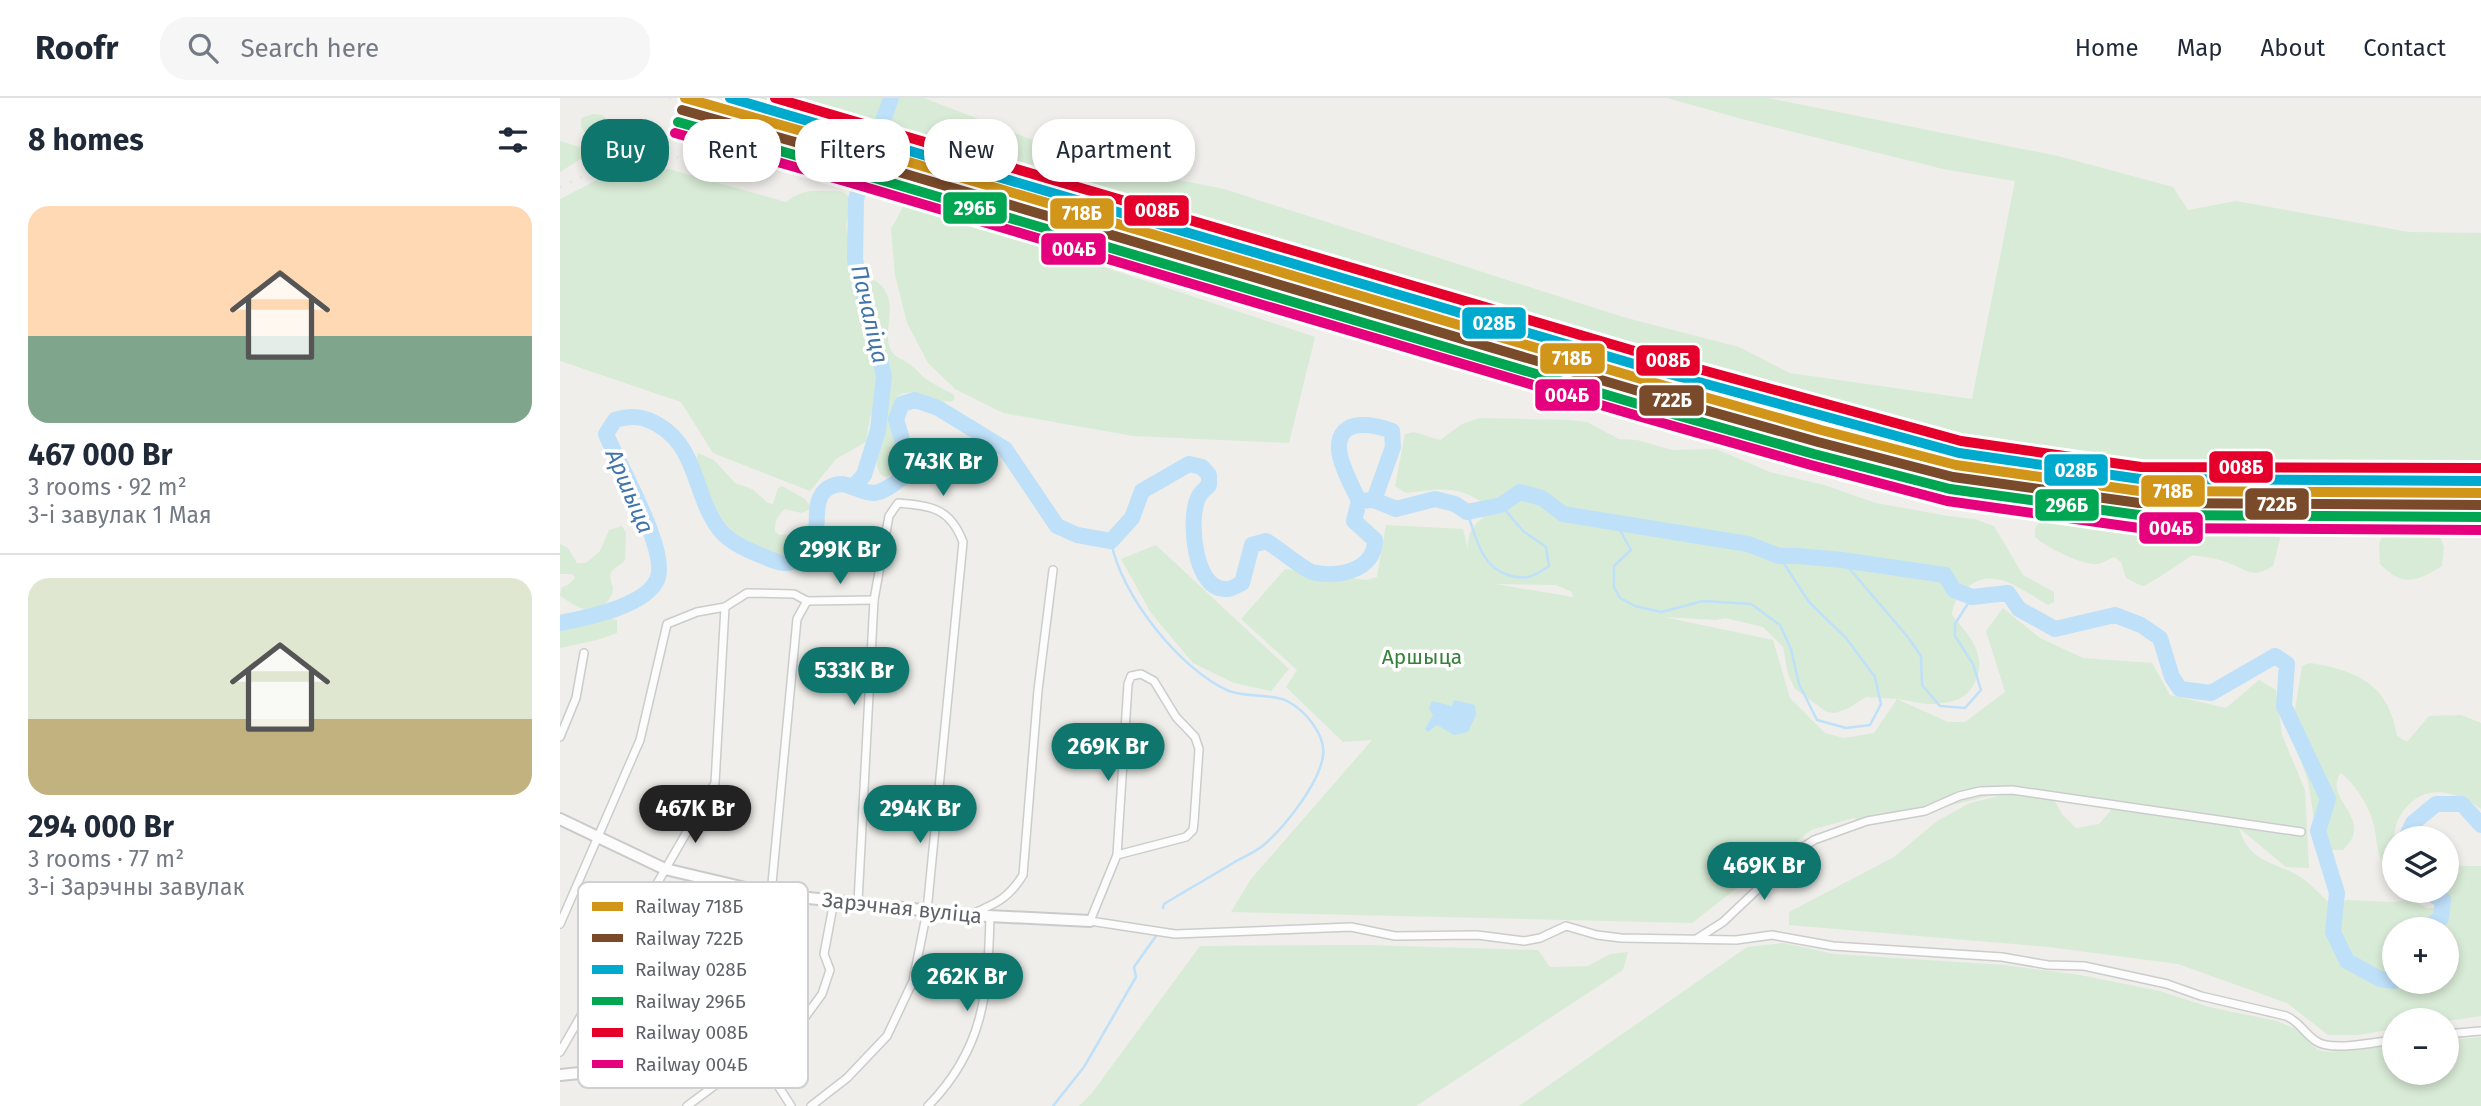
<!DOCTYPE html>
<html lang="en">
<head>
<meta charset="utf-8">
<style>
	:root { --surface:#fff; --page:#f6f6f7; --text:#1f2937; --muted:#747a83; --line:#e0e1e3; --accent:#0f766e }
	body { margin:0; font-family:"Fira Sans",sans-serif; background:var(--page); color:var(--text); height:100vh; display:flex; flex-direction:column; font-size:26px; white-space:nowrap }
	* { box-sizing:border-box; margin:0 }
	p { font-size:23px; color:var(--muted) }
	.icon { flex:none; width:38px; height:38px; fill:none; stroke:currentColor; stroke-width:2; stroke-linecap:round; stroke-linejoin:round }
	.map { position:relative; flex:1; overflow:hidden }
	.panel { display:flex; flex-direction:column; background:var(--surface); width:560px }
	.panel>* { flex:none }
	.guide { position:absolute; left:21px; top:21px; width:665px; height:63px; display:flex; gap:14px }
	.fabs { position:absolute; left:1822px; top:728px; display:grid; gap:14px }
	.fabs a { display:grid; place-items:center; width:77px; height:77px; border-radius:50%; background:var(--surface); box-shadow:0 4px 10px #0003; font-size:35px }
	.price { position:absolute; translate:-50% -60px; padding:0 16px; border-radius:24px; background:var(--accent); color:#fff; font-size:23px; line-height:46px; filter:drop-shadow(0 2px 4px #0008) }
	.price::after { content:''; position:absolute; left:50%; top:42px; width:21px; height:16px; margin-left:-10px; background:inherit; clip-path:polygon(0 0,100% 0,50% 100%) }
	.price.on { background:#222; color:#fff }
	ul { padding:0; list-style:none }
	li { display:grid; align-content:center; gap:14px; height:371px; padding:0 28px }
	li+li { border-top:2px solid var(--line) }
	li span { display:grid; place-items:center; height:217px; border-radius:21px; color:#555 }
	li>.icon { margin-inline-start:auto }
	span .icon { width:126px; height:126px; fill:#fffc; stroke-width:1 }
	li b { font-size:30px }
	h2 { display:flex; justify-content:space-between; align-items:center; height:84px; padding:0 28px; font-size:30px }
	.tag { padding:0 24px; border-radius:28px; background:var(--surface); box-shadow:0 4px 10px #0003; font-size:24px; line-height:63px }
	.tag.on { background:var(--accent); color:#fff }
	header { display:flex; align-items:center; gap:42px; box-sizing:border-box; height:98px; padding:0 35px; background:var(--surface); border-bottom:2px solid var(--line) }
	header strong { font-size:33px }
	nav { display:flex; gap:38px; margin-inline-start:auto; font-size:24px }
	.search { width:490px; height:63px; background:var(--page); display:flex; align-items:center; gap:18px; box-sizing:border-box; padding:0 24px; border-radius:28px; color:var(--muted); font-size:26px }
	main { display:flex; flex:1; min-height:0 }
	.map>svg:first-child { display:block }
	.green { fill:#d8ebd6; fill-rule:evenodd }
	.water { fill:#bfe0f9 }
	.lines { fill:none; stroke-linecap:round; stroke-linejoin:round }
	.stream { stroke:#bfe0f9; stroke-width:2.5 }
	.river { stroke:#bfe0f9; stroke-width:16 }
	.street-casing { stroke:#cbcccc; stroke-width:10 }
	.secondary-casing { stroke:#cacacb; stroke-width:14 }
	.street { stroke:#fdfcfc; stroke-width:7 }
	.secondary { stroke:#fdfcfc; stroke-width:10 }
	.rail { stroke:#e4e4e4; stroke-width:2.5; stroke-dasharray:2 9; stroke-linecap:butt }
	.rail-1-casing { stroke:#fff; stroke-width:16 }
	.rail-2-casing { stroke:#fff; stroke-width:16 }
	.rail-3-casing { stroke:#fff; stroke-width:16 }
	.rail-4-casing { stroke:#fff; stroke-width:16 }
	.rail-5-casing { stroke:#fff; stroke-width:16 }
	.rail-6-casing { stroke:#fff; stroke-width:16 }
	.rail-1 { stroke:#d1951a; stroke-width:10 }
	.rail-2 { stroke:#7a4b2a; stroke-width:10 }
	.rail-3 { stroke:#00a9ce; stroke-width:10 }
	.rail-4 { stroke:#00a651; stroke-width:10 }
	.rail-5 { stroke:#e4002b; stroke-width:10 }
	.rail-6 { stroke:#e5007d; stroke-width:10 }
	.labels { text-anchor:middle; stroke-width:7; stroke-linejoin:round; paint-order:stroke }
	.park-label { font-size:21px; fill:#348238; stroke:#fff }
	.street-label { font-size:21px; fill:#5f6368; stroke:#fff }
	.water-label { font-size:23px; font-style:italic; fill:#4174aa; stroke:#fff }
	.key { fill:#fff; stroke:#cfd0d2; stroke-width:2 }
	.key-label { font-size:19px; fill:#5f6368 }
	.line-badge { stroke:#fff; stroke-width:2.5 }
	.badge-label { font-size:19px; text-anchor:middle; font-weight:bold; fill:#fff }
</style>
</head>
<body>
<header>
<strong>Roofr</strong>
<div class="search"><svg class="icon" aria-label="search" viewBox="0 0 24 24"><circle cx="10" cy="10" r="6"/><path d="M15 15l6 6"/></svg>Search here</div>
<nav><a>Home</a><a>Map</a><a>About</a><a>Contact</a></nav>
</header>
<main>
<section class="panel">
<h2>8 homes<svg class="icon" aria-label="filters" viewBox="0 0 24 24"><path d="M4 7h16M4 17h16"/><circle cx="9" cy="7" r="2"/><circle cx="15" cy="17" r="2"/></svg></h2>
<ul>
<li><span style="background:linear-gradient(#ffd9b3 60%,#7fa58c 0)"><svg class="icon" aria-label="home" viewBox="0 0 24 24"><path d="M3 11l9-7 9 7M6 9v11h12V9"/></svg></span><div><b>467 000 Br</b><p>3 rooms · 92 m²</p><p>3-і завулак 1 Мая</p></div></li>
<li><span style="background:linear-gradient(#dfe7d0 65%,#c2b280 0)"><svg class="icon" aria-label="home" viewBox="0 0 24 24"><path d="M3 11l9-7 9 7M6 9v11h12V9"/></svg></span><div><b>294 000 Br</b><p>3 rooms · 77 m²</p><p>3-і Зарэчны завулак</p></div></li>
</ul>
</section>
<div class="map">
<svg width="1921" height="1008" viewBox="0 0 1921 1008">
	<rect width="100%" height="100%" fill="#efeeea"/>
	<g class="green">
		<path d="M166,0H364L486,47L564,71L664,91L1063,219L1179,249L1230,275L1412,301L1455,83L1383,71L1182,21L1107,0H1208L1498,58L1613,89L1628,112L1676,103L1849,134L1921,135V382L1677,385L1552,380L1412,357L1217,308L310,43L187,9V6Z"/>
		<path d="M33,16L42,17L48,22V31L44,38L26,36L21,29V20Z"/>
		<path d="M0,43L33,53L0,74Z"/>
		<path d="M85,70L109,71L226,104C243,92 247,93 266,93C275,93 281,91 288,98L289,111L286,128L296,183L302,188L314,182C344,200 320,233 331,252C334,259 342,261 348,265C356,270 361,278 369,283C377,288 385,292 393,296L395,300L393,303C374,307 358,288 339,297C337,304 334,311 334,318C333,341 351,361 327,380L320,376L317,368L311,314L306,344L276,361L250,393L153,355L121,304L0,263V101L39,81Z"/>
		<path d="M343,109L421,121L471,145L755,239L729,345L573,338L443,315L395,291L368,265L347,225L335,177L331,131Z"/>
		<path d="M920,320L1009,322L1027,324L1059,341L1077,342L1112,352L1156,351L1210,374L1264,387L1316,405L1388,418L1414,421L1434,428L1463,477L1494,494V504L1488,507C1463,493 1434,467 1408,489C1399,497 1393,504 1392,517C1409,537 1428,557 1415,584C1406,602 1394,604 1375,606C1363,607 1349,602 1337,601L1388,624H1405L1445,594L1426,533L1443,510L1480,540L1523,560L1592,565L1610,597L1666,610L1699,582L1716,592L1722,637L1745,692L1749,770L1726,769L1679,730C1691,769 1718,762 1746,783C1755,790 1762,799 1771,806L1788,802L1834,804L1851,801L1867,810H1879L1884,796L1881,793H1886L1887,757L1900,768H1921V918L1887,923L1834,922V931L1798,937H1768L1727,905L1618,866L1489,849L1229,827V814L1334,759L1377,723L1410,705L1446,696L1494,702L1502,716L1516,730L1539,726L1552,711L1656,725L1457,691L1307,728L1294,720L1251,732L1132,825L671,814L691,781L812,642L783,644L726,589L737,572L681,521L725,471L806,482L817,479L826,427L903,431L908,451C908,433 912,428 926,417L927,408C899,386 879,391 846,395L835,388L845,336L854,334L880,342L902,326ZM935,486L996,487L1012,494L1013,499ZM1104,519L1156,522L1165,520L1203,529L1223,549L1228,576L1235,591L1267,614L1275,615L1289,610L1306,599L1337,601L1314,635L1284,640L1265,635L1230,600L1213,542ZM1834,831H1886V884H1834Z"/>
		<path d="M138,355L154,362L175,385L192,391L208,405L213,406L218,390L222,388L245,401L250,408L249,412L241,415L225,411C217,418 215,423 215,433L219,437L233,436L237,440V448L233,456C220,458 213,455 201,450C155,432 155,403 136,363Z"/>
		<path d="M1490,419H1526L1562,424L1597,431H1714L1722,433L1713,468C1690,482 1688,471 1666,464C1656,460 1643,459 1633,457C1624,462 1588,488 1583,488C1578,487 1571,482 1566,480L1561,464L1554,459C1549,461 1543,465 1538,466C1523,468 1486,449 1475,439V430L1481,422Z"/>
		<path d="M1858,427L1878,433L1884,449L1882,468C1856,484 1842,489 1820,466L1819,445L1825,434Z"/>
		<path d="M62,428L66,435L65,462C62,466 55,469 52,473C48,479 52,484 53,490C53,496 50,501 46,505C32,521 14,507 0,498L1,490L9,486L15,480L12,476H0V446L8,450L17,465H26L40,453L49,432Z"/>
		<path d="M596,447L729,571L711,593L674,585L633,565L591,515L561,461Z"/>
		<path d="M48,520L57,522V535L37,542L0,550V531Z"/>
		<path d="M1750,565C1797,572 1829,587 1837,638L1847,644L1869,618L1901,617L1921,625V711C1895,691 1860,684 1840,718C1832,730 1835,747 1830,760L1821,762C1816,751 1817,740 1814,728C1810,709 1796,687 1781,675C1764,696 1801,714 1793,738C1792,742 1786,748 1783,752H1766L1758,746L1748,683L1733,641V623L1742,568Z"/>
		<path d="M1224,845L1274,856L1444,867L1520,877L1600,893L1649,909L1717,923L1736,931L1758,952L1770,954L1834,947V975H1886L1887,942L1921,939V1008H959L1187,849Z"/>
		<path d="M807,847L978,852L990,869L1028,868L1050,856L1068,854L1063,872L856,1008H519L532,995L640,848Z"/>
	</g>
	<path class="water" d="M894,602L915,607L916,617L908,634L894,637L877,627L868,634L865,631L873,617L869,610L872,603L892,608Z"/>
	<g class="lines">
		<g class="stream">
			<path d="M907,414C916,439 921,469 948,477C965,483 975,478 989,468L986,449L963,433L941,407"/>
			<path d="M1056,425L1071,452L1054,468V489L1060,500L1075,508L1101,514L1143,503L1191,506L1220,527L1231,551L1239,586L1257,622L1286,630L1310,627L1321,606L1315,579L1286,540L1249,504L1219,458"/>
			<path d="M551,443C560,496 620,572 669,593C687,600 710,595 727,603C745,612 766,637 763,658C759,686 725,728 705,746C696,754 683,759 673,765C650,779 627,792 604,806L603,810"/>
			<path d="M1282,462L1347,538L1361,558L1362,587L1380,608L1405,610L1421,592L1413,566L1395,538V526L1412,499"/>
			<path d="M493,1008L524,969L576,879L574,869L596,838"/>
		</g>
		<g class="river">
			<path d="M293,389L304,377L318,332L324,278L295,162L296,101L331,0"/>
			<path d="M799,403C793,390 779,365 779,350C778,319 814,326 832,333L833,349L814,402"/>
			<path d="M0,525C27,519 84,509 97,482C110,454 58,366 46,336L55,322C73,317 84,318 100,328C138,351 134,399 160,432C170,445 190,453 205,459C218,465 228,468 240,461C270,443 245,406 268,390C285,379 297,395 314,395C324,394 334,386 342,380L347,359L336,321L342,306L355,302L378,310L445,351L497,428L517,437L551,443L572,420L582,393L629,366L642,369L649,377V387C645,391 640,395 638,400C628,421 634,494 667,491C672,491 677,487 682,485L692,447L706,443C717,449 742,471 752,474C777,480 815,473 815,442L794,423L799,403L814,402L836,411L875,401L895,406L907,414L941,407L960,394L982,400L1003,416L1188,446L1219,458H1238L1282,462L1385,477L1394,492L1412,499L1448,495L1459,511L1495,531L1555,517L1581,527L1600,540L1612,579L1620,591L1651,595L1715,558L1727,566L1724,608L1768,701L1758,733L1777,795L1773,834L1787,863L1820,881L1834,883"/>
			<path d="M1846,740L1853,725L1876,706H1902L1921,727"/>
			<path d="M1864,831L1881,820L1883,802L1865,793"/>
		</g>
		<defs>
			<g id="street">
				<path d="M0,639L16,600L24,555"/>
				<path d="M557,757L626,739L633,732L634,724L639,651L635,639L616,619L594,583L581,576L571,578L568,586L557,757L530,823L615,836L791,829L835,838L917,837L964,843L980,840L1006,828L1037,837L1061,840L1176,842L1212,837L1273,848L1442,859L1488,867L1524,868L1607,886L1641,898L1726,918C1740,924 1744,935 1756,943C1770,954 1816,944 1834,942"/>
				<path d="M211,796L237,521L247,503"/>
				<path d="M412,816C437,805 449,800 463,777L478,592L493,472"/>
				<path d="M0,826L80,642L107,526L137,514L165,509L187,495L234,496L247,503L314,502"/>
				<path d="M1138,840L1163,824L1239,752L1254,742L1307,723L1365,713L1399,698L1420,693L1452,692L1741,734"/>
				<path d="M159,895L231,1008"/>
				<path d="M1886,936L1921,933"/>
				<path d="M0,954L155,685L165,509"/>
				<path d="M127,1008L243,922L262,896L270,872L264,856L274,803"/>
				<path d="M251,1008L287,980L327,938L353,883L367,813L403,444C390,410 372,408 338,405L329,418L314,502L298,804"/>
				<path d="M368,1008C424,951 428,895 430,819"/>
			</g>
			<g id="secondary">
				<path d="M0,721L105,771L211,796L409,817L530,823"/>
				<path d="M0,977L20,975L55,967L79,953L159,895L184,861L211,796"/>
			</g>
		</defs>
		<use href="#street" class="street-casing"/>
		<use href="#secondary" class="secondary-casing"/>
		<use href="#street" class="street"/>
		<use href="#secondary" class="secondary"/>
		<g class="rail">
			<path d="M109,0L167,13"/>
			<path d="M0,89L28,76L94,61L135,58L214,64L328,89L449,120L622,156L684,172L1336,361C1409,377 1481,393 1555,400C1677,410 1799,406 1921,404"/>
		</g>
		<defs>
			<path id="rail-1" d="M125,0L298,49L1088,283L1261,332L1396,367L1579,393L1921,395"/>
			<path id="rail-2" d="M122,12L295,61L1085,295L1258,344L1393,379L1579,405L1921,407"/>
			<path id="rail-3" d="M170,0L1091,271L1399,355L1580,381L1921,383"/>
			<path id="rail-4" d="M118,24L291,73L1081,307L1254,356L1390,391L1579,417L1921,419"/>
			<path id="rail-5" d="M215,0L1095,259L1401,343L1581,369L1921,370"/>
			<path id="rail-6" d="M115,35L288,84L1078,318L1251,367L1387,403L1579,430L1921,432"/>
		</defs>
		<use href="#rail-1" class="rail-1-casing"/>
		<use href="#rail-2" class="rail-2-casing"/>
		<use href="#rail-3" class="rail-3-casing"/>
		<use href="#rail-4" class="rail-4-casing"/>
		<use href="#rail-5" class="rail-5-casing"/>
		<use href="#rail-6" class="rail-6-casing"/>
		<use href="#rail-1" class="rail-1"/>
		<use href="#rail-2" class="rail-2"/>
		<use href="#rail-3" class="rail-3"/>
		<use href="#rail-4" class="rail-4"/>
		<use href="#rail-5" class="rail-5"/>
		<use href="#rail-6" class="rail-6"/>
	</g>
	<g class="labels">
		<g class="park-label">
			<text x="862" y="566">Аршыца</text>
		</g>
		<g class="street-label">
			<text transform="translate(342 810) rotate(6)" y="7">Зарэчная вуліца</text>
		</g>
		<g class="water-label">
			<text transform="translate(310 216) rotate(77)" y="8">Пачаліца</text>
			<text transform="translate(70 393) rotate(67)" y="8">Аршыца</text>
		</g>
	</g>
	<rect x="18" y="784" width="230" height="206" rx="10" class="key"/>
	<rect x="32" y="804" width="31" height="9" fill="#d1951a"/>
	<rect x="32" y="836" width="31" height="8" fill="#7a4b2a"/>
	<rect x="32" y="867" width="31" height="9" fill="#00a9ce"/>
	<rect x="32" y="899" width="31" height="8" fill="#00a651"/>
	<rect x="32" y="930" width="31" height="9" fill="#e4002b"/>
	<rect x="32" y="962" width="31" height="8" fill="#e5007d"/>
	<g class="key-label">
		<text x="75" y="815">Railway 718Б</text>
		<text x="75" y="847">Railway 722Б</text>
		<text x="75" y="878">Railway 028Б</text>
		<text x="75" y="910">Railway 296Б</text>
		<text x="75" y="941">Railway 008Б</text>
		<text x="75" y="973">Railway 004Б</text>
	</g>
	<g class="line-badge">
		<rect x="382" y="93" width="66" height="34" rx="7" fill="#00a651"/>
		<rect x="563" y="96" width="67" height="33" rx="7" fill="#e4002b"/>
		<rect x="489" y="99" width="66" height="33" rx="7" fill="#d1951a"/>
		<rect x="480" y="134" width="67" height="34" rx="7" fill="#e5007d"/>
		<rect x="901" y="208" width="66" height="34" rx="7" fill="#00a9ce"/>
		<rect x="979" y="244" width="67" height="33" rx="7" fill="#d1951a"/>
		<rect x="1075" y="246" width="66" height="33" rx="7" fill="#e4002b"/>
		<rect x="974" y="280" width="67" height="34" rx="7" fill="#e5007d"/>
		<rect x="1078" y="286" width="67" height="33" rx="7" fill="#7a4b2a"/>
		<rect x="1648" y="352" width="66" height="34" rx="7" fill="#e4002b"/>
		<rect x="1483" y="355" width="66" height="34" rx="7" fill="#00a9ce"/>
		<rect x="1580" y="376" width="66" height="34" rx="7" fill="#d1951a"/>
		<rect x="1684" y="389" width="66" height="34" rx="7" fill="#7a4b2a"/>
		<rect x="1474" y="390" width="66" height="34" rx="7" fill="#00a651"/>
		<rect x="1578" y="413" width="66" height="34" rx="7" fill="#e5007d"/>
	</g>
	<g class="badge-label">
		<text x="415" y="117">296Б</text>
		<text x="597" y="119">008Б</text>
		<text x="522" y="122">718Б</text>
		<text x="514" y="158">004Б</text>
		<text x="934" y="232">028Б</text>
		<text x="1012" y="267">718Б</text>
		<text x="1108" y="269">008Б</text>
		<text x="1007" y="304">004Б</text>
		<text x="1112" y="309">722Б</text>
		<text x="1681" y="376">008Б</text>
		<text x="1516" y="379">028Б</text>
		<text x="1613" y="400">718Б</text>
		<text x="1717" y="413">722Б</text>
		<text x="1507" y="414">296Б</text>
		<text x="1611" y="437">004Б</text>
	</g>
</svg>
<div class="fabs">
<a><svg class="icon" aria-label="layers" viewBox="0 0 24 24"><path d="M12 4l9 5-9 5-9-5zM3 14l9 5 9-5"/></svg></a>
<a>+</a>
<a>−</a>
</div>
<b class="price" style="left:383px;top:400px">743K Br</b>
<b class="price" style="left:280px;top:488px">299K Br</b>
<b class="price" style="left:294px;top:609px">533K Br</b>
<b class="price" style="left:548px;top:685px">269K Br</b>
<b class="price on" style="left:135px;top:747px">467K Br</b>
<b class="price" style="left:360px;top:747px">294K Br</b>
<b class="price" style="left:1204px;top:804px">469K Br</b>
<b class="price" style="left:407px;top:915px">262K Br</b>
<div class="guide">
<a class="tag on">Buy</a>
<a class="tag">Rent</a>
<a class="tag">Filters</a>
<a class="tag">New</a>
<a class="tag">Apartment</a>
</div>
</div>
</main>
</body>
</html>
